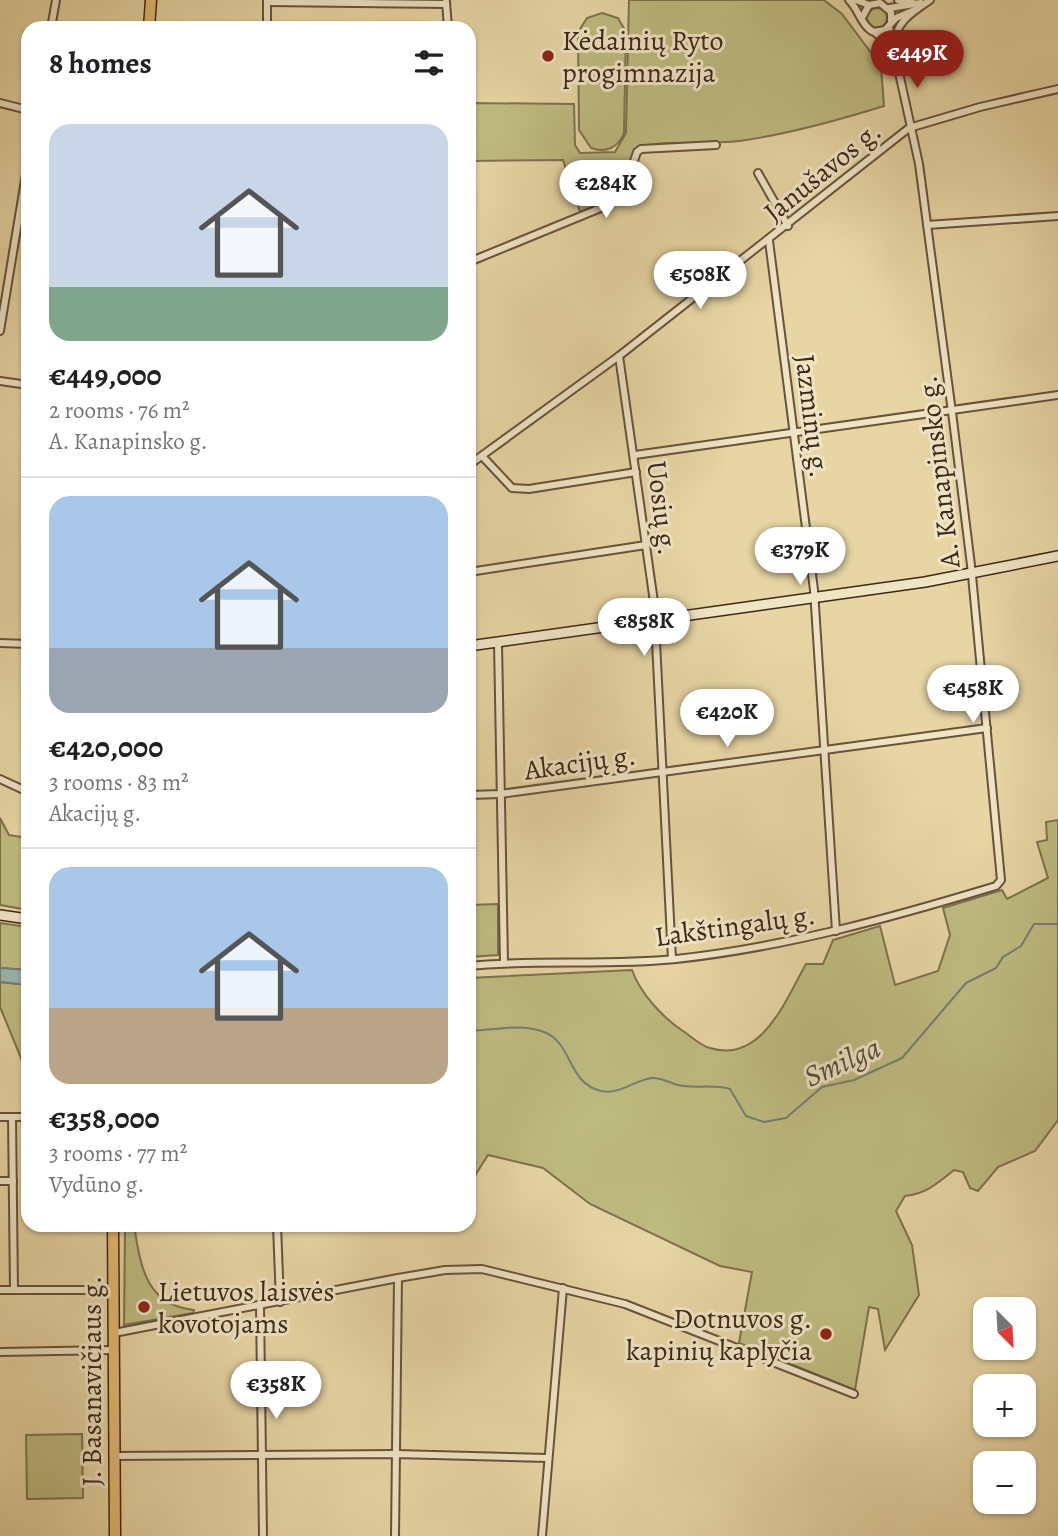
<!DOCTYPE html>
<html lang="en">
<head>
<meta charset="utf-8">
<style>
	:root { --surface:#fff; --page:#f6f6f6; --text:#202124; --muted:#757577; --line:#e0e0e0; --accent:#8f2418 }
	body { margin:0; font-family:Alegreya,serif; background:var(--page); color:var(--text); height:100vh; display:flex; flex-direction:column; font-size:26px; white-space:nowrap }
	* { box-sizing:border-box; margin:0 }
	p { font-size:23px; color:var(--muted) }
	.icon { flex:none; width:38px; height:38px; fill:none; stroke:currentColor; stroke-width:2; stroke-linecap:round; stroke-linejoin:round }
	.map { position:relative; flex:1; overflow:hidden }
	.sheet { position:absolute; left:21px; top:21px; width:455px; height:1211px; display:flex; flex-direction:column; background:var(--surface); border-radius:21px; box-shadow:0 2px 5px #0004 }
	.sheet>* { flex:none }
	.needle { width:46px; rotate:156deg }
	.controls { position:absolute; left:973px; top:1297px; display:grid; gap:14px }
	.controls a { display:grid; place-items:center; width:63px; height:63px; border-radius:14px; background:var(--surface); box-shadow:0 2px 5px #0004; font-size:35px }
	.price { position:absolute; translate:-50% -60px; padding:0 16px; border-radius:24px; background:#fff; color:#222; font-size:23px; line-height:46px; filter:drop-shadow(0 2px 4px #0008) }
	.price::after { content:''; position:absolute; left:50%; top:42px; width:21px; height:16px; margin-left:-10px; background:inherit; clip-path:polygon(0 0,100% 0,50% 100%) }
	.price.active { background:var(--accent); color:#fff }
	ul { padding:0; list-style:none }
	li { display:grid; align-content:center; gap:14px; height:371px; padding:0 28px }
	li+li { border-top:2px solid var(--line) }
	li span { display:grid; place-items:center; height:217px; border-radius:21px; color:#555 }
	li>.icon { margin-inline-start:auto }
	span .icon { width:126px; height:126px; fill:#fffc; stroke-width:1 }
	li b { font-size:30px }
	h2 { display:flex; justify-content:space-between; align-items:center; height:84px; padding:0 28px; font-size:30px }
	.map>svg:first-child { display:block }
	.green { fill:#bebb80; stroke:#7e714d; stroke-width:2 }
	.water { fill:#9ab6b1; stroke:#757d75; stroke-width:2 }
	.lines { fill:none; stroke-linecap:round; stroke-linejoin:round }
	.stream { stroke:#757d75; stroke-width:2 }
	.street-casing { stroke:#68523c; stroke-width:10 }
	.secondary-casing { stroke:#3d271a; stroke-width:12 }
	.primary-casing { stroke:#3d271a; stroke-width:13 }
	.street { stroke:#efe4c4; stroke-width:6 }
	.secondary { stroke:#efe4c4; stroke-width:9 }
	.primary { stroke:#e4ba72; stroke-width:10 }
	.poi-dot { fill:#8f2418; stroke:#efe4c4; stroke-width:2.5 }
	.labels { text-anchor:middle; stroke-width:6; stroke-linejoin:round; paint-order:stroke }
	.poi-label { font-size:28px; fill:#3d271a; stroke:#efe4c4; text-anchor:start }
	.street-label { font-size:28px; fill:#3d271a; stroke:#efe4c4 }
	.water-label { font-size:30px; font-style:italic; fill:#544b40; stroke:#efe4c4 }
</style>
</head>
<body>
<div class="map">
<svg width="1058" height="1536" viewBox="0 0 1058 1536">
	<rect width="100%" height="100%" fill="#e7d5a4"/>
	<filter id="stains"><feTurbulence type="fractalNoise" baseFrequency=".00286" numOctaves="4"/><feColorMatrix values="0 0 0 0 .2 0 0 0 0 .09 0 0 0 0 .02 0 0 0 .5 -.17"/></filter>
	<radialGradient id="worn" r=".72"><stop offset=".6" stop-color="#630" stop-opacity="0"/><stop offset="1" stop-color="#630" stop-opacity=".3"/></radialGradient>
	<g class="green">
		<path d="M629,0H824L842,14L881,66L884,106C839,120 792,133 746,140C710,146 673,139 637,147L622,183L603,203L580,212L563,160L469,161V103L574,104L575,145L580,153L615,152L626,133Z"/>
		<circle cx="877" cy="18" r="10"/>
		<path d="M602,13L618,18L626,32L624,133C618,148 606,153 591,148L579,130L578,32L587,18Z"/>
		<path d="M0,818L9,835L28,838V910L0,905Z"/>
		<path d="M1058,820V1120L1035,1151L998,1167L978,1191L970,1188L963,1172L954,1170C938,1183 926,1194 905,1196L896,1211L912,1245L919,1295L885,1350L878,1309L869,1307L855,1390L739,1343L752,1272L720,1266L590,1204L543,1168L488,1155L469,1185V978L632,970C640,993 663,1018 683,1031C692,1037 701,1046 710,1048C762,1064 786,999 806,964H823L833,940L880,926L895,985L938,971L950,935L943,908L1002,890L1007,899L1048,878L1037,842L1047,840L1046,822Z"/>
		<path d="M498,904V955L469,957V905Z"/>
		<path d="M0,923L28,927V970L0,968Z"/>
		<path d="M0,982L28,985V1075L0,1007Z"/>
		<path d="M130,1228L135,1231C141,1270 148,1305 194,1310L193,1313L124,1325L125,1230Z"/>
		<path d="M82,1434L83,1498L27,1499L26,1435Z"/>
	</g>
	<path class="water" d="M0,968L28,970V985L0,982Z"/>
	<g class="lines">
		<path class="stream" d="M469,1031C492,1030 522,1023 544,1032C573,1043 567,1083 601,1091C620,1095 634,1080 652,1078C660,1077 670,1083 678,1085C695,1089 712,1084 730,1089L746,1116L764,1122L786,1118L822,1087L854,1080L902,1058L966,983L996,968L1003,957L1021,946L1034,924H1058"/>
		<defs>
			<g id="street">
				<path d="M267,0V28"/>
				<path d="M849,0C859,10 862,27 874,32L885,30L896,18L917,9"/>
				<path d="M856,0L869,5"/>
				<path d="M898,0L912,2"/>
				<path d="M267,2L446,4"/>
				<path d="M446,2L448,28"/>
				<path d="M889,8L921,3"/>
				<path d="M863,16L869,5L880,3L891,12V23"/>
				<path d="M51,28L56,0"/>
				<path d="M876,33L892,51"/>
				<path d="M895,46C894,22 913,12 930,0"/>
				<path d="M0,103L28,110"/>
				<path d="M758,173L788,226"/>
				<path d="M927,225L1058,216"/>
				<path d="M769,241L814,590L836,931"/>
				<path d="M469,262L603,207L626,185L637,152L641,149L716,145"/>
				<path d="M0,331L28,162"/>
				<path d="M619,356L654,602L672,959"/>
				<path d="M0,381L28,385"/>
				<path d="M635,455L1058,395"/>
				<path d="M482,456L512,488L529,489L636,472"/>
				<path d="M469,465L619,356L909,128L980,107L1058,89"/>
				<path d="M469,572L646,545"/>
				<path d="M0,643L28,644"/>
				<path d="M498,643L504,962"/>
				<path d="M0,779L28,792"/>
				<path d="M469,795L500,794L987,728"/>
				<path d="M469,966C538,959 608,966 676,959C786,947 890,918 996,886L1001,880L971,565L952,412L919,164L889,27"/>
				<path d="M0,1117H28"/>
				<path d="M12,1117L14,1290"/>
				<path d="M0,1181H13"/>
				<path d="M277,1225L280,1302"/>
				<path d="M0,1290H113"/>
				<path d="M260,1306L263,1536"/>
				<path d="M114,1333L398,1278L445,1270L482,1269L625,1304L854,1394"/>
				<path d="M0,1352L114,1350"/>
				<path d="M114,1456L396,1454L548,1458"/>
				<path d="M395,1536L398,1278"/>
				<path d="M542,1536L563,1288"/>
			</g>
			<g id="secondary">
				<path d="M469,646L925,582L1058,556"/>
				<path d="M0,915L28,919"/>
			</g>
			<g id="primary">
				<path d="M149,28L151,0"/>
				<path d="M113,1225L115,1536"/>
			</g>
		</defs>
		<use href="#street" class="street-casing"/>
		<use href="#secondary" class="secondary-casing"/>
		<use href="#primary" class="primary-casing"/>
		<use href="#street" class="street"/>
		<use href="#secondary" class="secondary"/>
		<use href="#primary" class="primary"/>
	</g>
	<g class="poi-dot">
		<circle cx="548" cy="56" r="7"/>
		<circle cx="144" cy="1307" r="7"/>
		<circle cx="826" cy="1334" r="7"/>
	</g>
	<g class="labels">
		<g class="poi-label">
			<text x="562" y="50">Kėdainių Ryto<tspan x="562" dy="32">progimnazija</tspan></text>
			<text x="158" y="1301">Lietuvos laisvės<tspan x="158" dy="32">kovotojams</tspan></text>
			<text x="812" y="1328" text-anchor="end">Dotnuvos g.<tspan x="812" dy="32">kapinių kaplyčia</tspan></text>
		</g>
		<g class="street-label">
			<text transform="translate(822 171) rotate(-39)" y="10">Janušavos g.</text>
			<text transform="translate(813 416) rotate(83)" y="10">Jazminų g.</text>
			<text transform="translate(938 472) rotate(-97)" y="10">A. Kanapinsko g.</text>
			<text transform="translate(663 508) rotate(83)" y="10">Uosių g.</text>
			<text transform="translate(580 762) rotate(-8)" y="10">Akacijų g.</text>
			<text transform="translate(735 925) rotate(-8)" y="10">Lakštingalų g.</text>
			<text transform="translate(91 1381) rotate(-90)" y="10">J. Basanavičiaus g.</text>
		</g>
		<g class="water-label">
			<text transform="translate(842 1062) rotate(-24)" y="10">Smilga</text>
		</g>
	</g>
	<rect width="100%" height="100%" filter="url(#stains)"/>
	<rect width="100%" height="100%" fill="url(#worn)"/>
</svg>
<div class="controls">
<a><svg class="needle" viewBox="-14 -14 28 28"><path d="M0-13l5 13h-10z" fill="#e53935"/><path d="M0 13l5-13h-10z" fill="#757577"/></svg></a>
<a>+</a>
<a>−</a>
</div>
<b class="price active" style="left:917px;top:90px">€449K</b>
<b class="price" style="left:606px;top:220px">€284K</b>
<b class="price" style="left:700px;top:311px">€508K</b>
<b class="price" style="left:800px;top:587px">€379K</b>
<b class="price" style="left:644px;top:658px">€858K</b>
<b class="price" style="left:973px;top:725px">€458K</b>
<b class="price" style="left:727px;top:749px">€420K</b>
<b class="price" style="left:276px;top:1421px">€358K</b>
<section class="sheet">
<h2>8 homes<svg class="icon" aria-label="filters" viewBox="0 0 24 24"><path d="M4 7h16M4 17h16"/><circle cx="9" cy="7" r="2"/><circle cx="15" cy="17" r="2"/></svg></h2>
<ul>
<li><span style="background:linear-gradient(#c9d6e8 75%,#7fa58c 0)"><svg class="icon" aria-label="home" viewBox="0 0 24 24"><path d="M3 11l9-7 9 7M6 9v11h12V9"/></svg></span><div><b>€449,000</b><p>2 rooms · 76 m²</p><p>A. Kanapinsko g.</p></div></li>
<li><span style="background:linear-gradient(#a9c7e8 70%,#9aa5b1 0)"><svg class="icon" aria-label="home" viewBox="0 0 24 24"><path d="M3 11l9-7 9 7M6 9v11h12V9"/></svg></span><div><b>€420,000</b><p>3 rooms · 83 m²</p><p>Akacijų g.</p></div></li>
<li><span style="background:linear-gradient(#a9c7e8 65%,#b9a48a 0)"><svg class="icon" aria-label="home" viewBox="0 0 24 24"><path d="M3 11l9-7 9 7M6 9v11h12V9"/></svg></span><div><b>€358,000</b><p>3 rooms · 77 m²</p><p>Vydūno g.</p></div></li>
</ul>
</section>
</div>
</body>
</html>
